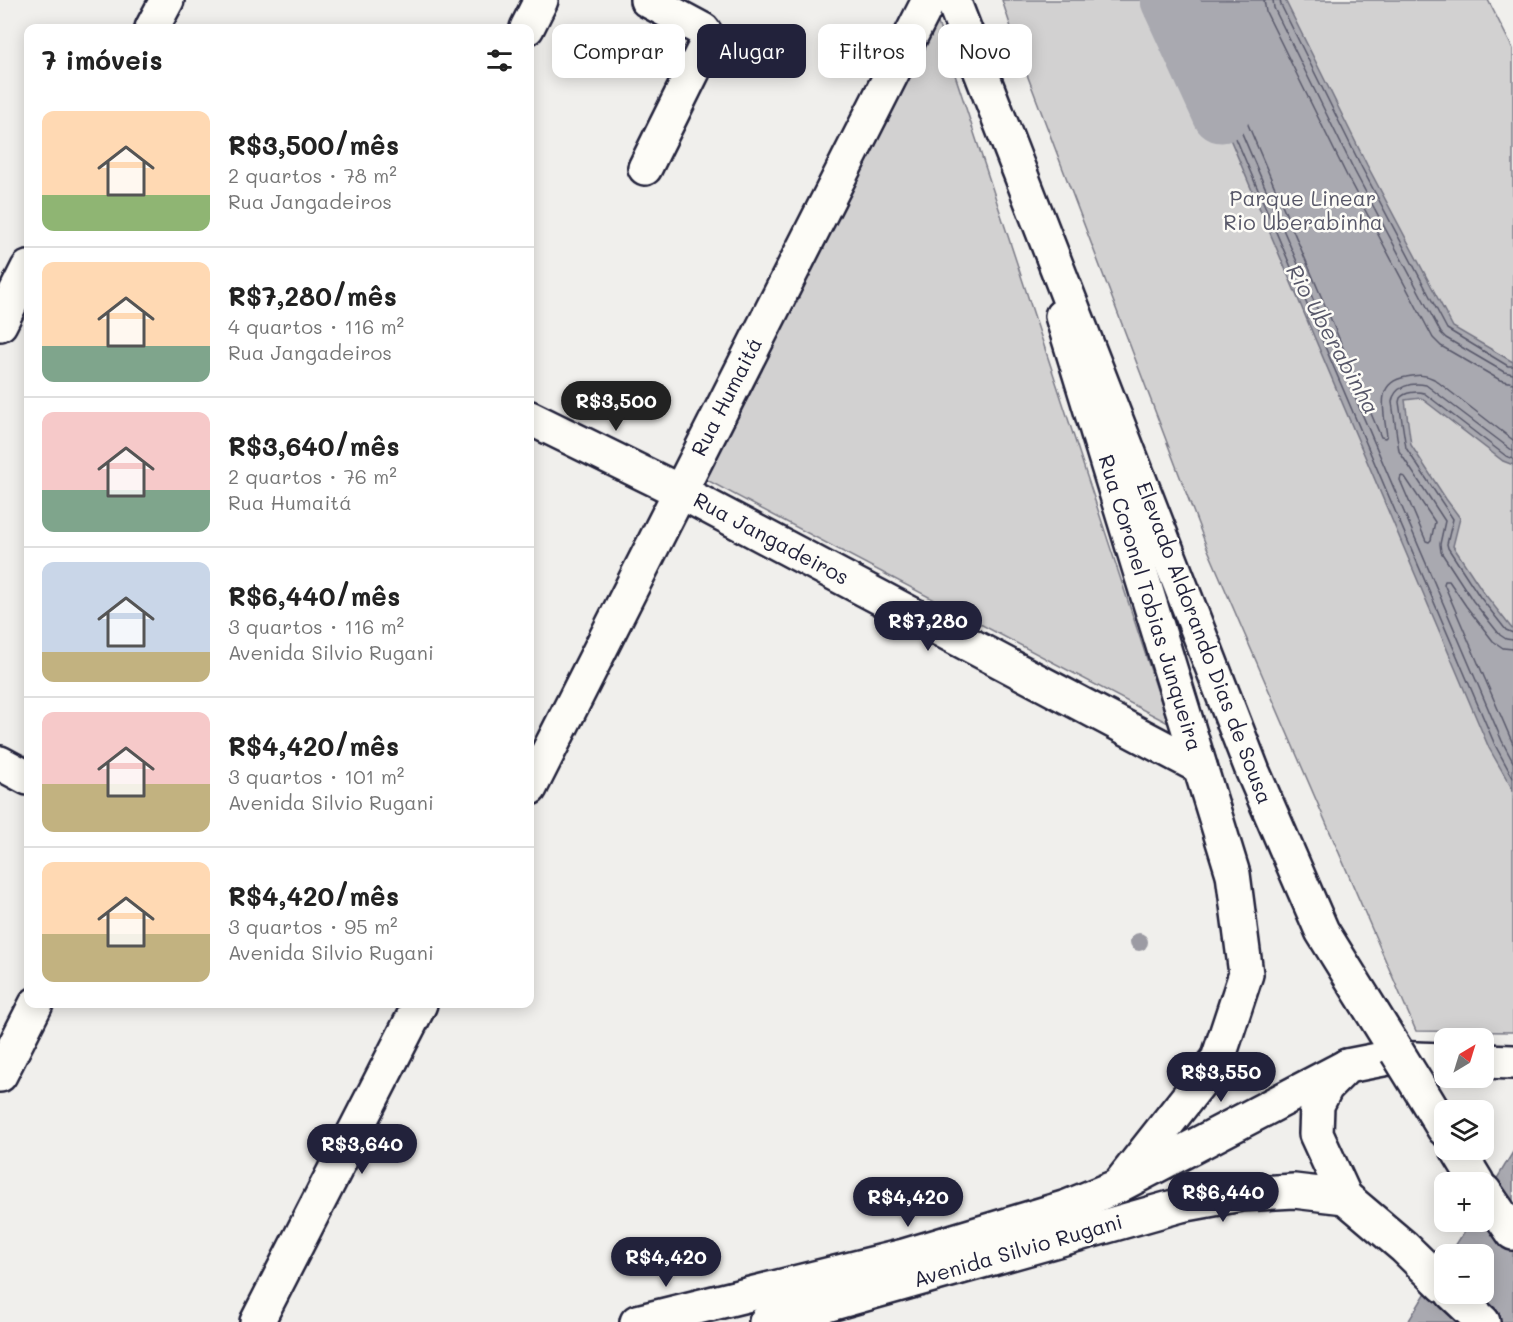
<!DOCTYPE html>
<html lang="pt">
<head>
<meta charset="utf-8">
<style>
	:root { --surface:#fff; --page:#f2f2f2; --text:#222; --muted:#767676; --line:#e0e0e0; --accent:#22223b }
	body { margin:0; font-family:Mali,sans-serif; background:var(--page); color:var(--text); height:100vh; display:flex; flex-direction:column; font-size:22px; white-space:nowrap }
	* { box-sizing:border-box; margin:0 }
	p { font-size:20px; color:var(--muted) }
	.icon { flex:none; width:33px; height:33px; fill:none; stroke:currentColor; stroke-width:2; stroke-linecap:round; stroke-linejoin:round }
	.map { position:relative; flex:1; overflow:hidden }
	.sheet { position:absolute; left:24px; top:24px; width:510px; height:984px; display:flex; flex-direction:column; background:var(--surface); border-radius:12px; box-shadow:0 3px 15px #0003 }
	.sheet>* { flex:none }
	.top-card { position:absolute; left:552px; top:24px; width:570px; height:54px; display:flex; gap:12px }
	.needle { width:39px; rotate:38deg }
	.fabs { position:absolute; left:1434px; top:1028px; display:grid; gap:12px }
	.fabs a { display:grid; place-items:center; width:60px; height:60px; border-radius:12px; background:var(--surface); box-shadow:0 3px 15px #0003; font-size:30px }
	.price { position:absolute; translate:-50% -51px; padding:0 14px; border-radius:21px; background:var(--accent); color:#fff; font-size:20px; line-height:39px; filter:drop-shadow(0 2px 3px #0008) }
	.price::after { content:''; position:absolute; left:50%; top:36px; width:18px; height:14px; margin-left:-9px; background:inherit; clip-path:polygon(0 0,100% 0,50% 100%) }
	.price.on { background:#222; color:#fff }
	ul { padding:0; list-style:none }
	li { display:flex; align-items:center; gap:18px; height:150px; padding:0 18px }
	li+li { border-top:2px solid var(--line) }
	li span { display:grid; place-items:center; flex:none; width:168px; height:120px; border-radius:12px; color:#555 }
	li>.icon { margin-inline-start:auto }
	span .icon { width:72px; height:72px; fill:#fffc; stroke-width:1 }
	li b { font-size:26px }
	h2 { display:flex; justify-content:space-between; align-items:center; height:72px; padding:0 18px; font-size:26px }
	.chip { padding:0 21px; border-radius:12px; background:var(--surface); box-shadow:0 3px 15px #0003; font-size:21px; line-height:54px }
	.chip.on { background:var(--accent); color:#fff }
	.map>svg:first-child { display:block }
	.green { fill:#d2d1d1; stroke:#7a7a86; stroke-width:1.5 }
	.water { fill:#a9a9b0; stroke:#737381; stroke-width:1.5 }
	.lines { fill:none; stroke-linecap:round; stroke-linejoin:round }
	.shore { stroke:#58586a; stroke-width:1.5 }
	.river { stroke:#a9a9b0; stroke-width:57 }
	.street-casing { stroke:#22223b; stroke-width:38 }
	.secondary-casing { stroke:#22223b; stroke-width:38 }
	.primary-casing { stroke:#22223b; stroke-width:38 }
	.street { stroke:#fdfcf7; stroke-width:33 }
	.secondary { stroke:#fdfcf7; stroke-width:33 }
	.primary { stroke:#fdfcf7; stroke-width:33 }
	.primary-bridge-casing { stroke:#22223b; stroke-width:38; stroke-linecap:butt }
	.primary-bridge { stroke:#fdfcf7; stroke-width:33 }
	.tree { fill:#9c9ba3 }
	.labels { text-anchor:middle; stroke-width:5; stroke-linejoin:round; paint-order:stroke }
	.park-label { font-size:21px; fill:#575768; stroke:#fdfcf7 }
	.street-label { font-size:21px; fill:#22223b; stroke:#fdfcf7 }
	.water-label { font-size:22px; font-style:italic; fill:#58586a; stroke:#fdfcf7 }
</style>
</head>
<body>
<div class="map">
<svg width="1513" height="1322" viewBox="0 0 1513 1322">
	<rect width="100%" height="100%" fill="#f0efec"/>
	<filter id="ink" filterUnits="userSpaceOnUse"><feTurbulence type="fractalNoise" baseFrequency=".0167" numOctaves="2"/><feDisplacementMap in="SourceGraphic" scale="12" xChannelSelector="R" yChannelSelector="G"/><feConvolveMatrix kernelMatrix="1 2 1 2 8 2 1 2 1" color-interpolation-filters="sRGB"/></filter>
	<g filter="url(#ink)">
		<g class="green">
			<path d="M1002,0H1488L1513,49V1032L1416,1031L1206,545L1023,64Z"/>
			<path d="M937,20L1168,723L705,479Z"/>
		</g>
		<g class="water">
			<path d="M1171,0H1285L1367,165L1453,327L1513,362V465L1503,461L1421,398L1405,400L1411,445L1446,499L1460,518L1453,546L1484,593L1513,630V790L1489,748Z"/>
			<path d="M1513,1152V1322H1408L1444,1263V1293H1484V1254H1450L1471,1221H1484V1200Z"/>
		</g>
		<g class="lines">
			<g class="shore">
				<path d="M1177,0L1495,745L1513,778"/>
				<path d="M1185,0L1502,741L1513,762"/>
				<path d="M1195,0L1381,437L1385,438L1387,436C1384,412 1374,382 1406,377C1417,375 1425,374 1434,379L1513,440"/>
				<path d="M1264,0L1266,12L1347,176L1433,338L1441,346L1500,380L1513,383"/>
				<path d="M1273,0L1274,8L1355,172L1441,333L1446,338L1504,372L1513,374"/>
				<path d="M1280,0L1281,5L1362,168L1447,329L1508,366H1513"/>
				<path d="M1513,451L1426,385C1412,382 1394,386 1392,402L1399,451L1445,521L1440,544L1441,552L1473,601L1500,635L1506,639L1513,640"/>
				<path d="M1513,459L1506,456L1424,393C1417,391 1405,392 1400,398L1399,402L1406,448L1453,519L1447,544L1448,548L1480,597L1506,630L1513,633"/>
				<path d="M1401,476L1405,477L1435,522L1431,540L1429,542L1426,541L1400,480Z"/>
				<path d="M1513,649L1503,648L1493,641L1466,606L1449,581H1445L1444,584L1513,744"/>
			</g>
			<path class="river" d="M1169,0L1221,114"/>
			<defs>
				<g id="street">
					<path d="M152,28L167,0"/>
					<path d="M527,28L541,0"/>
					<path d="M645,168L709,39L703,30L647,0"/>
					<path d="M0,324L28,268"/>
					<path d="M530,418L679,491L1200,767"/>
					<path d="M0,763L28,778"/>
					<path d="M530,788L926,6"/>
					<path d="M0,1075L36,1004"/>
					<path d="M257,1322L420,1004"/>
				</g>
				<g id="secondary">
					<path d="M1062,316L1233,874L1246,974L1218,1059L1118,1186"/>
					<path d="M637,1322L904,1256L1067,1207L1118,1186L1347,1066"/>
					<path d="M766,1322L1181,1205L1241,1194L1294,1191L1345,1197"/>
				</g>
				<g id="primary">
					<path d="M953,0L1253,772L1322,931L1397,1052"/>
					<path d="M1444,1060L1388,1058L1347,1066L1326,1087L1317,1105L1316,1134L1345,1197L1404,1247L1444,1286"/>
					<path d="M1484,1061L1513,1062"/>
					<path d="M1418,1086L1444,1129"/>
					<path d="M1457,1149L1477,1182"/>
					<path d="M1484,1191L1513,1233"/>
					<path d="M1452,1293L1483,1322"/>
				</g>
			</defs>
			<use href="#street" class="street-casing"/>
			<use href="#secondary" class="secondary-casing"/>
			<use href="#primary" class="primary-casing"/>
			<use href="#street" class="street"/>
			<use href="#secondary" class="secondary"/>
			<use href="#primary" class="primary"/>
			<defs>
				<path id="primary-bridge" d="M1397,1052L1418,1086"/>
			</defs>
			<use href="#primary-bridge" class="primary-bridge-casing"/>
			<use href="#primary-bridge" class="primary-bridge"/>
		</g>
		<circle class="tree" cx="1139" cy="942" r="9"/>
	</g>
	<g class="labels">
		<g class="park-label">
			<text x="1303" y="206">Parque Linear<tspan x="1303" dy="24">Rio Uberabinha</tspan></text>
		</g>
		<g class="street-label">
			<text transform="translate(727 397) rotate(-63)" y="7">Rua Humaitá</text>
			<text transform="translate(771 539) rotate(28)" y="7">Rua Jangadeiros</text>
			<text transform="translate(1150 603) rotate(73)" y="7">Rua Coronel Tobias Junqueira</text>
			<text transform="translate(1204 643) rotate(69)" y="7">Elevado Aldorando Dias de Sousa</text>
			<text transform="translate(1018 1251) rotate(-16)" y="7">Avenida Silvio Rugani</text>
		</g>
		<g class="water-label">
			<text transform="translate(1333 339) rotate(61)" y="8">Rio Uberabinha</text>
		</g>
	</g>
</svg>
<div class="fabs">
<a><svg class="needle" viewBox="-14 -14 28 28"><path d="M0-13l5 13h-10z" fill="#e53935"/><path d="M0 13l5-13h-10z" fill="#767676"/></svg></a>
<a><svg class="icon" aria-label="layers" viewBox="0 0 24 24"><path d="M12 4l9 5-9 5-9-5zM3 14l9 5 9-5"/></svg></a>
<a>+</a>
<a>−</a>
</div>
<b class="price on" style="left:616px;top:432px">R$3,500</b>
<b class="price" style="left:928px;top:652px">R$7,280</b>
<b class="price" style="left:1221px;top:1103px">R$3,550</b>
<b class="price" style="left:362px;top:1175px">R$3,640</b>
<b class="price" style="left:1223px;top:1223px">R$6,440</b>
<b class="price" style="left:908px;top:1228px">R$4,420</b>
<b class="price" style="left:666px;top:1288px">R$4,420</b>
<div class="top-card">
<a class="chip">Comprar</a>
<a class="chip on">Alugar</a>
<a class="chip">Filtros</a>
<a class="chip">Novo</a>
</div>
<section class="sheet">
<h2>7 imóveis<svg class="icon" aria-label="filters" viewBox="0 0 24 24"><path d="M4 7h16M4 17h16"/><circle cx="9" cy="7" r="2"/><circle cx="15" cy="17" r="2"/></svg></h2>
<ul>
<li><span style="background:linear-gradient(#ffd9b3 70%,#8fb573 0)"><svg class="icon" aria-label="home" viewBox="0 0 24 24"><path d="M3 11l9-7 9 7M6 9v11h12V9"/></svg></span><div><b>R$3,500/mês</b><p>2 quartos · 78 m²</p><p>Rua Jangadeiros</p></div></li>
<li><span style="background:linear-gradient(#ffd9b3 70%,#7fa58c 0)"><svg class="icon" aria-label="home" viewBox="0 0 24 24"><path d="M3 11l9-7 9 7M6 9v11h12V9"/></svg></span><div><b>R$7,280/mês</b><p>4 quartos · 116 m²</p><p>Rua Jangadeiros</p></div></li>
<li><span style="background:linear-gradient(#f6c9c9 65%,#7fa58c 0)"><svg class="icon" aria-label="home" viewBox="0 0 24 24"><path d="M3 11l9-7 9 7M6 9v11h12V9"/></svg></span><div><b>R$3,640/mês</b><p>2 quartos · 76 m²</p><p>Rua Humaitá</p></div></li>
<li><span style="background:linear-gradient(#c9d6e8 75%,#c2b280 0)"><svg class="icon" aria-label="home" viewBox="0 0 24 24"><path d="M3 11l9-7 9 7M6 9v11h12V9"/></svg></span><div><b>R$6,440/mês</b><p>3 quartos · 116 m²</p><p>Avenida Silvio Rugani</p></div></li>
<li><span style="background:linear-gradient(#f6c9c9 60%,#c2b280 0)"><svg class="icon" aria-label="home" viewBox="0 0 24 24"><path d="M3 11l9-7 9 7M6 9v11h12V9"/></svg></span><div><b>R$4,420/mês</b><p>3 quartos · 101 m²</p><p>Avenida Silvio Rugani</p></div></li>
<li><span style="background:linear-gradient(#ffd9b3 60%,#c2b280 0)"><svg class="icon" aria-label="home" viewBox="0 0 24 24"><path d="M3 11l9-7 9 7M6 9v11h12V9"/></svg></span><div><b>R$4,420/mês</b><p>3 quartos · 95 m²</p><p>Avenida Silvio Rugani</p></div></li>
</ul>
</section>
</div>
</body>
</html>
